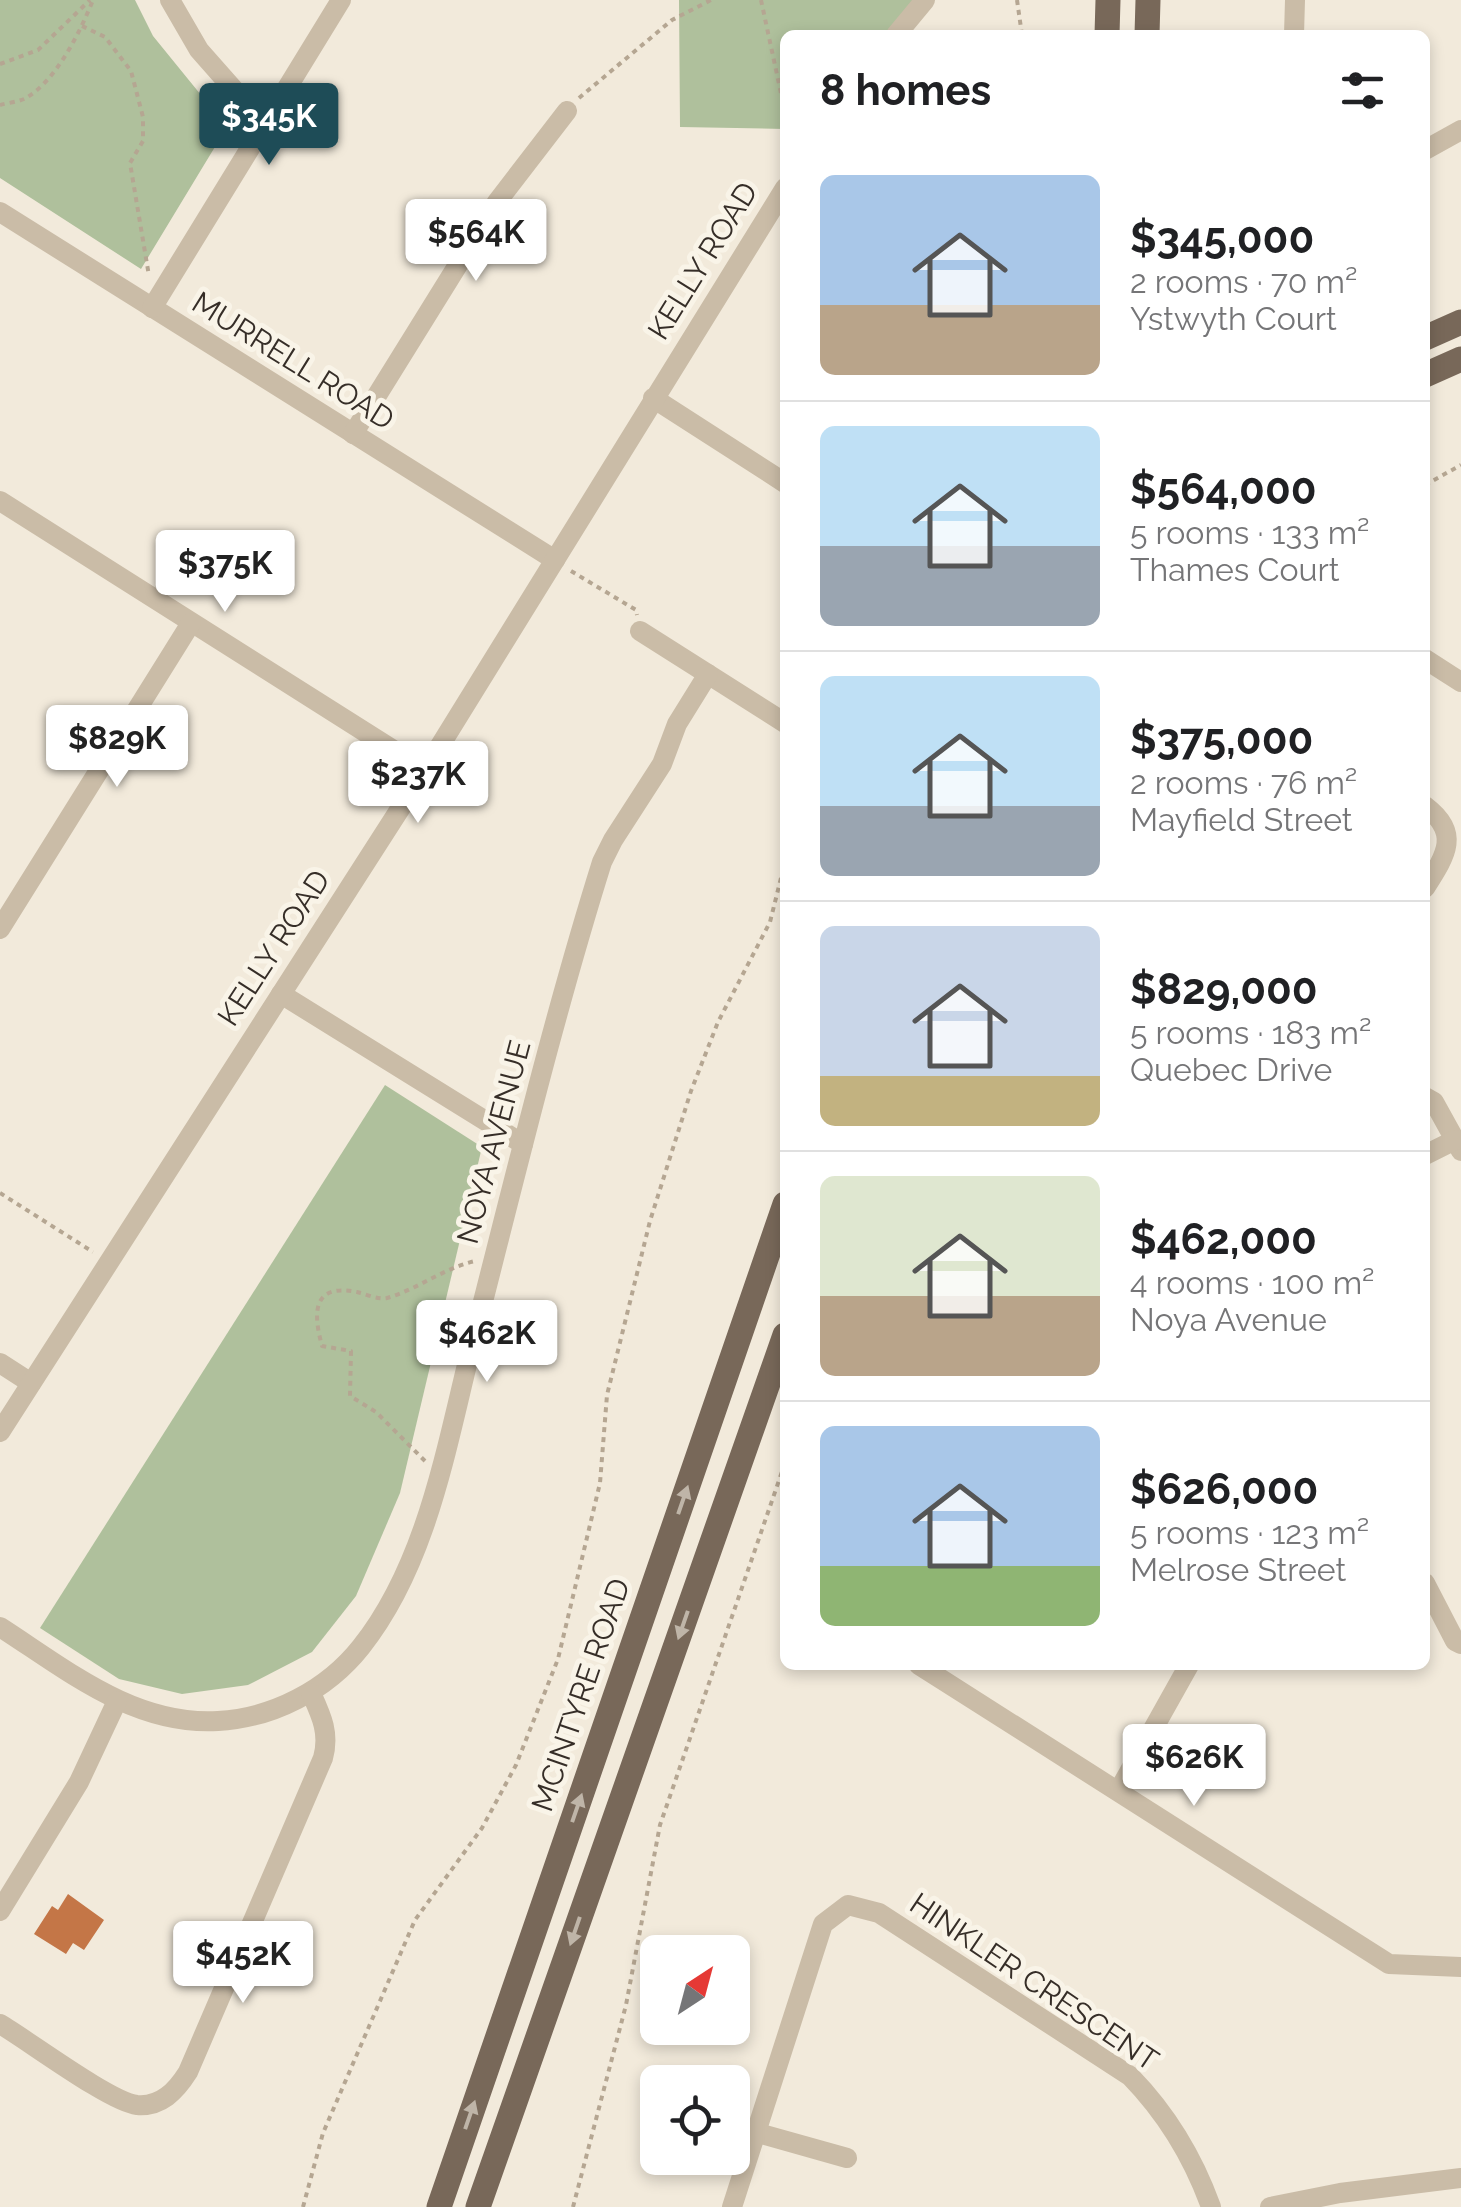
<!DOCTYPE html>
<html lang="en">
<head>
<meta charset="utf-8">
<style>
	:root { --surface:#fff; --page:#f2f2f2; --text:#202124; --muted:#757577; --line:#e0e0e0; --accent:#1e4c57 }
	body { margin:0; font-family:Raleway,sans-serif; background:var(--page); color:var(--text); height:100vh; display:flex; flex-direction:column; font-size:38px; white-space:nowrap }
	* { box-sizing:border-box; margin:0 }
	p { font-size:32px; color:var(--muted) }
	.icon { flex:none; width:55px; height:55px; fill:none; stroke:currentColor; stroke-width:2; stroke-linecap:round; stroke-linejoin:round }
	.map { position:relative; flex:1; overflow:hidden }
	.sheet { position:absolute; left:780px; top:30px; width:650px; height:1640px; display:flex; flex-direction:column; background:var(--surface); border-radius:15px; box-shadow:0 5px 15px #0003 }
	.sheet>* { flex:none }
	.needle { width:65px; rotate:36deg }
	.fabs { position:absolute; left:640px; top:1935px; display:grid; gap:20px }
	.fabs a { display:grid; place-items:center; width:110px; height:110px; border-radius:15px; background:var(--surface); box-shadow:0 5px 15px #0003; font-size:50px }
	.price { position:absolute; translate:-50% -85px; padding:0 22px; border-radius:10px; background:#fff; color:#222; font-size:32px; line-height:65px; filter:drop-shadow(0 2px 5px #0008) }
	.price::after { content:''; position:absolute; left:50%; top:60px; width:30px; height:22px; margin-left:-15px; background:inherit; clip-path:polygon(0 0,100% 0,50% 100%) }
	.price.selected { background:var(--accent); color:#fff }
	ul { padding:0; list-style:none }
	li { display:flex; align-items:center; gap:30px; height:250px; padding:0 40px }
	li+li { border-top:2px solid var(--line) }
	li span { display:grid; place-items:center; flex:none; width:280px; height:200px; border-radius:15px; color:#555 }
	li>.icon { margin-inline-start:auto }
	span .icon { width:120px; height:120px; fill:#fffc; stroke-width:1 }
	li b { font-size:42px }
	h2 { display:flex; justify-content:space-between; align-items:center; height:120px; padding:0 40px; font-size:42px }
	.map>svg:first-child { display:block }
	.green { fill:#afc09c }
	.building { fill:#c47647 }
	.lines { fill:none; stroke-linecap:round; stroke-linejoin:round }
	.path { stroke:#b5a692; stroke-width:4; stroke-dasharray:5 5; stroke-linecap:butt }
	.minor { stroke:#cabca7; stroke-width:20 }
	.primary { stroke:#786859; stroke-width:25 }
	.oneway { fill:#bfb5a8 }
	.labels { text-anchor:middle; stroke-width:10; stroke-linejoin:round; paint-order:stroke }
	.street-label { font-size:30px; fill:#362e28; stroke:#f9f4e8 }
</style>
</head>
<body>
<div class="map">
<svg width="1461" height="2207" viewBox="0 0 1461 2207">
	<rect width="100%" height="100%" fill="#f2eadb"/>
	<g class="green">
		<path d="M0,0H135L153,36L227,127L141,269L0,178Z"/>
		<path d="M679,0H925L896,35H785V129L680,127Z"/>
		<path d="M385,1085L482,1147L400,1493L356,1596L312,1652L248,1685L182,1694L119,1679L40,1628Z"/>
	</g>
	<path class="building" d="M68,1894L104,1920L84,1950L73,1943L66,1954L34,1934L52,1906L58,1910Z"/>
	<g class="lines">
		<g class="path">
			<path d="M761,0L785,112"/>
			<path d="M1017,0L1022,35"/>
			<path d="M82,26L105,37L131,71L143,117V141L130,163L149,276"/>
			<path d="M0,64L38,50L90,0"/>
			<path d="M579,98L672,20L711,0"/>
			<path d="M0,105C7,103 17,102 24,99C56,82 80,32 93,0"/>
			<path d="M1425,485L1461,465"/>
			<path d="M571,571L636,610L637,615"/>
			<path d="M0,1193L93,1252"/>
			<path d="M425,1461L376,1412L350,1396L351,1351L322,1346C313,1313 312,1283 357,1292C366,1294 378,1300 387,1298C418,1289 444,1268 475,1261"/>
			<path d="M303,2207L323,2133L415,1920L482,1828L516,1765L558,1659L600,1483L607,1395L650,1221L691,1091L718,1022L770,922L785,862"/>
			<path d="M573,2207L626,2005L660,1825L785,1463"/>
		</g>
		<g class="minor">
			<path d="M170,0L199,50L266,126"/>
			<path d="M896,35L925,0"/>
			<path d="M1294,35L1295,0"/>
			<path d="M1425,150L1461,130"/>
			<path d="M0,212L555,560"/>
			<path d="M152,308L341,0"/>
			<path d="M653,398L785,483"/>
			<path d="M353,434L497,202L567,111"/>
			<path d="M0,501L425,770"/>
			<path d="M640,631L785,723"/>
			<path d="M1425,659L1461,682"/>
			<path d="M1425,806C1461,833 1446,855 1425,888"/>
			<path d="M0,929L191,623"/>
			<path d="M281,994L523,1144"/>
			<path d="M1425,1097L1434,1102L1461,1151"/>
			<path d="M1425,1155L1455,1140"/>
			<path d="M0,1363L31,1383"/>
			<path d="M0,1432L425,770L785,188"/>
			<path d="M1425,1583L1455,1641L1461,1644"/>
			<path d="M0,1627C67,1670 134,1726 218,1721C273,1718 327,1690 361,1647C431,1559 448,1434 476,1329C516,1173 554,1015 602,862L613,840L662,764L677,724L708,674"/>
			<path d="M919,1665L1389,1964L1461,1967"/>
			<path d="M1119,1790L1189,1665"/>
			<path d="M0,1911L79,1782L117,1701"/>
			<path d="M0,2024C29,2041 110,2102 137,2105C161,2107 176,2091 188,2072L323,1758C330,1733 321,1715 311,1693"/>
			<path d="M758,2133L847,2158"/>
			<path d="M732,2207L823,1924L848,1905L879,1913L1130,2076C1167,2114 1193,2157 1211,2207"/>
			<path d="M1270,2207L1340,2193L1461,2178"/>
		</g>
		<g class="primary">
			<path d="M1107,35L1108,0"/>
			<path d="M1147,35L1148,0"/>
			<path d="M1425,338L1461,322"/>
			<path d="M1425,375L1461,359"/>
			<path d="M439,2207L785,1204"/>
			<path d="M478,2207L785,1335"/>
		</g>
	</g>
	<defs><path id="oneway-solid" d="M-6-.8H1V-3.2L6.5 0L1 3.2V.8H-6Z" transform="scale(2.5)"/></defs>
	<g class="oneway">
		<use href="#oneway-solid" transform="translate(683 1500) rotate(-71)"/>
		<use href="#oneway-solid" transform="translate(683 1625) rotate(109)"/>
		<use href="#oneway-solid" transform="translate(577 1808) rotate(-71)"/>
		<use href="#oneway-solid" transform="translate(575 1931) rotate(109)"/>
		<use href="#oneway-solid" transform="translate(470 2115) rotate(-71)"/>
	</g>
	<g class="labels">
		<g class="street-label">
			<text transform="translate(703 261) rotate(-58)" y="10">KELLY ROAD</text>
			<text transform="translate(293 361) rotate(32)" y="10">MURRELL ROAD</text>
			<text transform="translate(274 948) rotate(-57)" y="10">KELLY ROAD</text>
			<text transform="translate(494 1142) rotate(-75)" y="10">NOYA AVENUE</text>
			<text transform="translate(581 1695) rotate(-71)" y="10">MCINTYRE ROAD</text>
			<text transform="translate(1034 1982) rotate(34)" y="10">HINKLER CRESCENT</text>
		</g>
	</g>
</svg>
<div class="fabs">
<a><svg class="needle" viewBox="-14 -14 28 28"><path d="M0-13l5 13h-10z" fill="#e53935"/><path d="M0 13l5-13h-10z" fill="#757577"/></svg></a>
<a><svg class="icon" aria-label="locate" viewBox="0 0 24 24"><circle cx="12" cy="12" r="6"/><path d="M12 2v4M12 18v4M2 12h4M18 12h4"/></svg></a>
</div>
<b class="price selected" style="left:269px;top:168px">$345K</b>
<b class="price" style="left:476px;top:284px">$564K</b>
<b class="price" style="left:225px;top:615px">$375K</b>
<b class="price" style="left:117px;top:790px">$829K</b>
<b class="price" style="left:418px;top:826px">$237K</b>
<b class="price" style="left:487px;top:1385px">$462K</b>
<b class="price" style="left:1194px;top:1809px">$626K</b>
<b class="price" style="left:243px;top:2006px">$452K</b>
<section class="sheet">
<h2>8 homes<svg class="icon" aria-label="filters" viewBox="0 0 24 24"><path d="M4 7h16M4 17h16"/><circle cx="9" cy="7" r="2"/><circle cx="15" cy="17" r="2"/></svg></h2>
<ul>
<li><span style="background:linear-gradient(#a9c7e8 65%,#b9a48a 0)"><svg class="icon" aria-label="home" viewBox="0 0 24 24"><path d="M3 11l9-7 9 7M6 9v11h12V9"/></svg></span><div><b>$345,000</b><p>2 rooms · 70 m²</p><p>Ystwyth Court</p></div></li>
<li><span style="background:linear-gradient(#bfe0f5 60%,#9aa5b1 0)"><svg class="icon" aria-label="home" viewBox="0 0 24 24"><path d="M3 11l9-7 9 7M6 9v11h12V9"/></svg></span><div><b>$564,000</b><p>5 rooms · 133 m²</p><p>Thames Court</p></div></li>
<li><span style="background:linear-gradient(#bfe0f5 65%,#9aa5b1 0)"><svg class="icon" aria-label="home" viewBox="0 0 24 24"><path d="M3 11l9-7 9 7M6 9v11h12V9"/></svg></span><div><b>$375,000</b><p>2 rooms · 76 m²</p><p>Mayfield Street</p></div></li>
<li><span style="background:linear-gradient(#c9d6e8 75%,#c2b280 0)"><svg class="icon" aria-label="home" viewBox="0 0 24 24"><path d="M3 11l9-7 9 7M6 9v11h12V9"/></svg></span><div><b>$829,000</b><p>5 rooms · 183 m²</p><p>Quebec Drive</p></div></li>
<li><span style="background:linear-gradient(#dfe7d0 60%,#b9a48a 0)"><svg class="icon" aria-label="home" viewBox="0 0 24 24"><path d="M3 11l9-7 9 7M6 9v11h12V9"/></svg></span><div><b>$462,000</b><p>4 rooms · 100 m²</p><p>Noya Avenue</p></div></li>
<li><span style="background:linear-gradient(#a9c7e8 70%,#8fb573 0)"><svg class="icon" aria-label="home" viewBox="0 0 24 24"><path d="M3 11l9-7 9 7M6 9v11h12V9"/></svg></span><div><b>$626,000</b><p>5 rooms · 123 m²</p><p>Melrose Street</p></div></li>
</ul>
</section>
</div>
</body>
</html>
